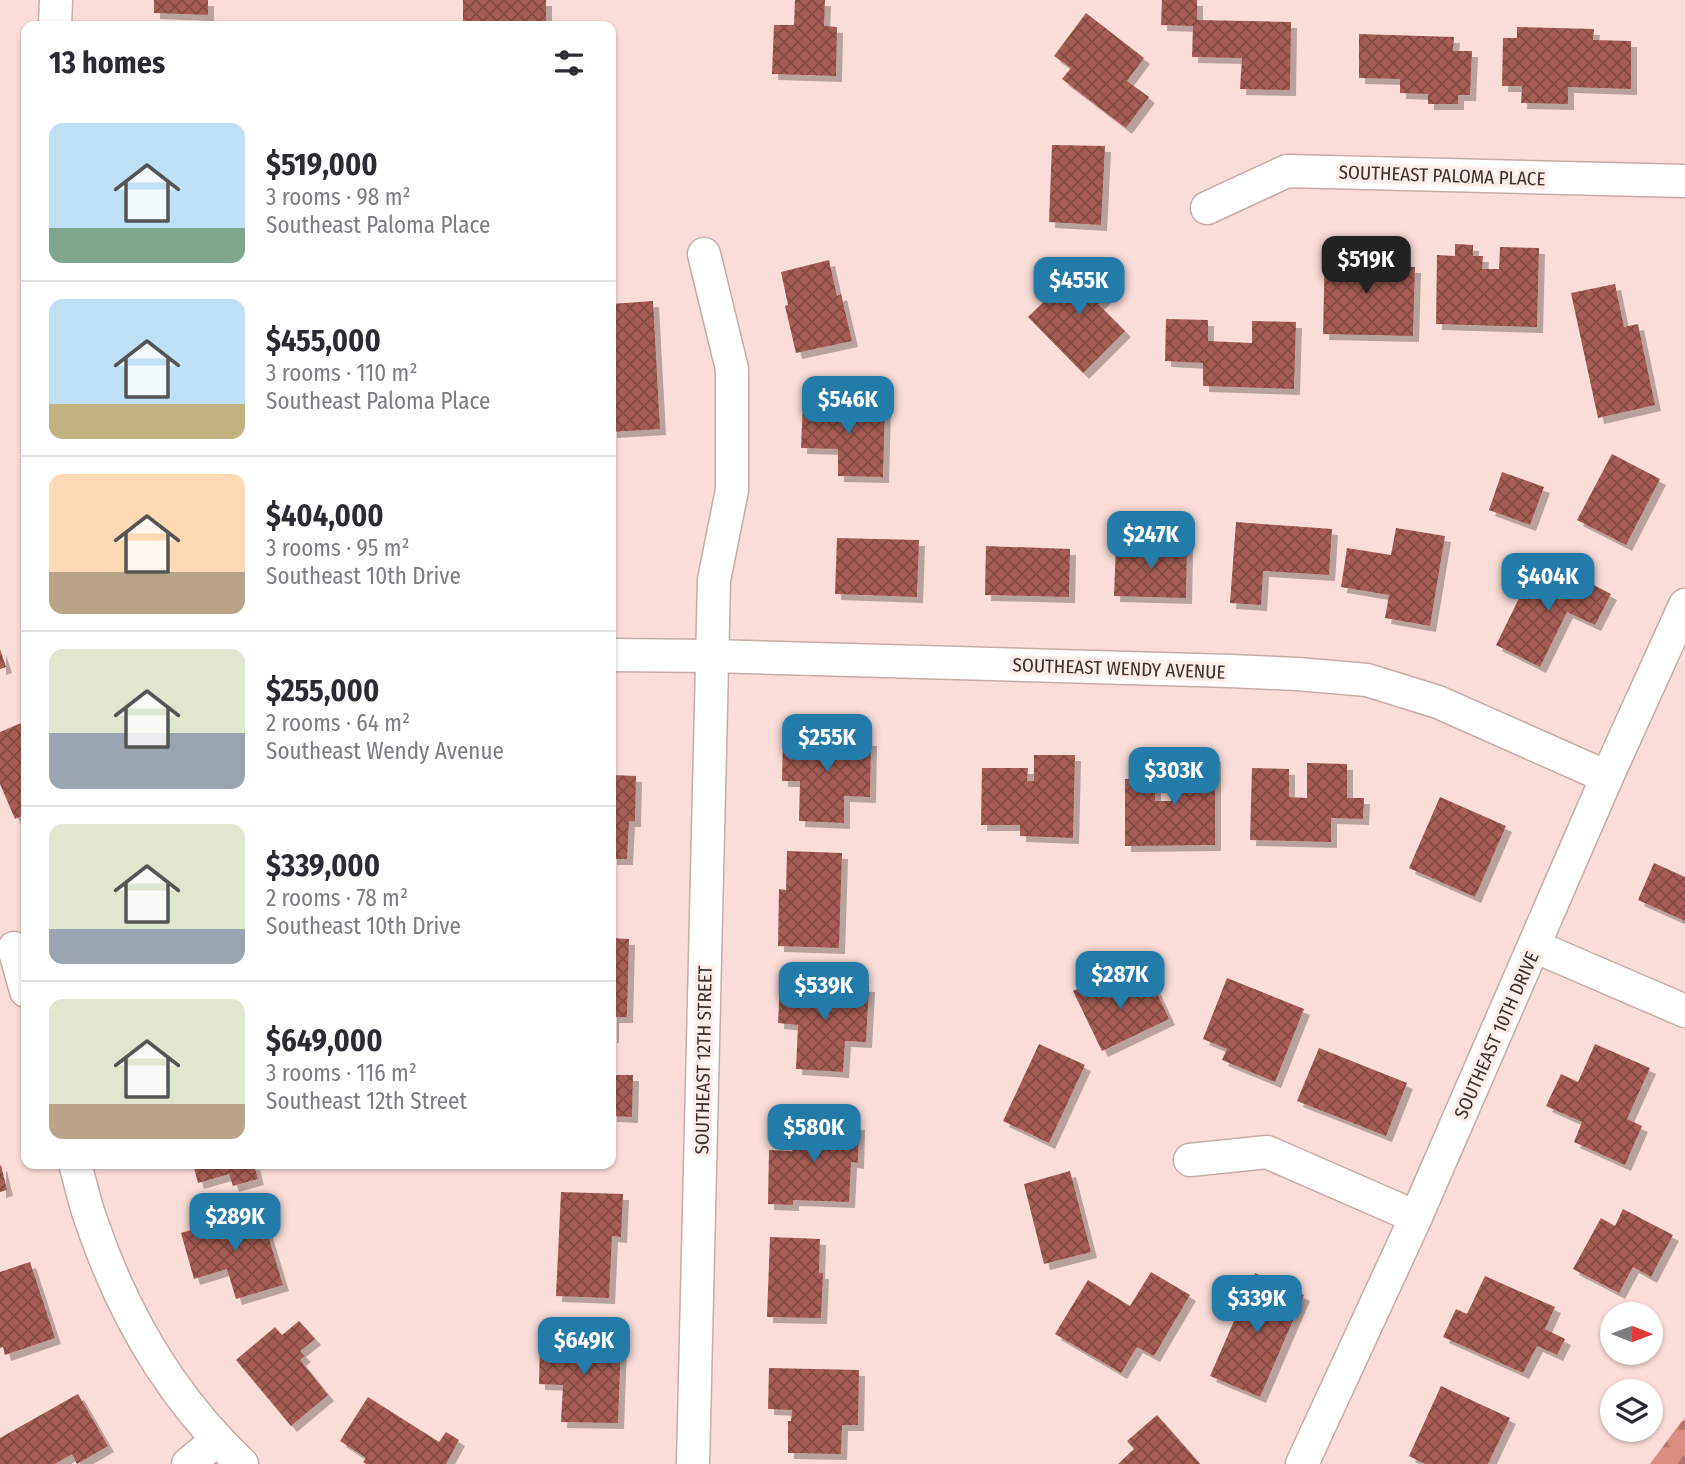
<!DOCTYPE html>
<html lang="en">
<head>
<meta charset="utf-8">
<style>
	:root { --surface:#fff; --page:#f7f7f7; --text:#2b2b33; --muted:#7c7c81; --line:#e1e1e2; --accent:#237baa }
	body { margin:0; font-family:"Fira Sans Condensed",sans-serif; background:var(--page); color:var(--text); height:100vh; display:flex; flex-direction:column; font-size:26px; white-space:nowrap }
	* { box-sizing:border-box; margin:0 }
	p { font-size:23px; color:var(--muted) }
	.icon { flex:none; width:38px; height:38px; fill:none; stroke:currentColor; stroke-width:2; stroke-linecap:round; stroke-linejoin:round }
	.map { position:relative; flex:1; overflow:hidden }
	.details { position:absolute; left:21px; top:21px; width:595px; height:1148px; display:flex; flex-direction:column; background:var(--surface); border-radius:14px; box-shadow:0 2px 5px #0004 }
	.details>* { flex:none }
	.needle { width:46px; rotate:91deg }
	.controls { position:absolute; left:1600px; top:1302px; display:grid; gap:14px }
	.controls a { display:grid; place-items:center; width:63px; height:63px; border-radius:50%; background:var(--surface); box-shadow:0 2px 5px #0004; font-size:35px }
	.price { position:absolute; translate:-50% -60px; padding:0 16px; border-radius:14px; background:var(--accent); color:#fff; font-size:23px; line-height:46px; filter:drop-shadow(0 2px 4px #0008) }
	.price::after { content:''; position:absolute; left:50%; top:42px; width:21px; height:16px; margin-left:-10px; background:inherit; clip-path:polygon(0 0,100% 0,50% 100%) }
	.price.active { background:#222; color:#fff }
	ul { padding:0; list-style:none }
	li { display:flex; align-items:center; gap:21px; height:175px; padding:0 28px }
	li+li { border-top:2px solid var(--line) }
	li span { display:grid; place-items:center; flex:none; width:196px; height:140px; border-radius:14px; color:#555 }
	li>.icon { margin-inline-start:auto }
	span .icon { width:84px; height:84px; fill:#fffc; stroke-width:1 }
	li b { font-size:30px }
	h2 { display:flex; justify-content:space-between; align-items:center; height:84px; padding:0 28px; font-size:30px }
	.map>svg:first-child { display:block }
	.forest { fill:url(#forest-firs) }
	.building { fill:url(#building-cross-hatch); filter:url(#shadow) }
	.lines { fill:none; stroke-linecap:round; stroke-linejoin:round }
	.street-casing { stroke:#c7aba7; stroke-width:35 }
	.street { stroke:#fff; stroke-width:32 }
	.labels { text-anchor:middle; stroke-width:7; stroke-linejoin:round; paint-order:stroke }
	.street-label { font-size:19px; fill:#3b302e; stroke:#ffedea }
</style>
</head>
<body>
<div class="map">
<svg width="1685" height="1464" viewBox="0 0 1685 1464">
	<defs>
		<pattern id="forest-firs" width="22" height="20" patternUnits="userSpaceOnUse" patternTransform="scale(1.75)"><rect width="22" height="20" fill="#dc8d83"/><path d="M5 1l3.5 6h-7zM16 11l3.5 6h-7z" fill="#b4746c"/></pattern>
		<pattern id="building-cross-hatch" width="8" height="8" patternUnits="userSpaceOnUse" patternTransform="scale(1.75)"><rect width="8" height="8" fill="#a75d54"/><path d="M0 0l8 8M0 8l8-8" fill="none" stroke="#824942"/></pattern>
		<filter id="shadow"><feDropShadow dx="6" dy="6" stdDeviation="0" flood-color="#0004"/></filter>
	</defs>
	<rect width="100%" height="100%" fill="#faddd8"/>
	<path class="forest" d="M1685,1419V1464H1650L1681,1422Z"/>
	<g class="building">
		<path d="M154,0H208V15L154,13Z"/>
		<rect x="463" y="0" width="83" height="26"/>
		<path d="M795,0H825L824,26L837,27L836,76L772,74L774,25H794Z"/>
		<path d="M1162,0H1197V20L1291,22L1290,90L1240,89L1242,58L1192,57L1193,26L1161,25Z"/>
		<path d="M1086,13L1144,58L1127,81L1149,97L1126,128L1062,79L1071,68L1054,56Z"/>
		<path d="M1517,27L1594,29L1593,40L1631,41V89L1568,87V104L1521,103L1522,86H1502L1503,38H1517Z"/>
		<path d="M1359,34L1454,37L1453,51H1472L1470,95H1458V104H1428V94L1400,93V79L1359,78Z"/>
		<path d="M1052,145L1105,146L1101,225L1049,222Z"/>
		<path d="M1455,244L1473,245V256H1483L1482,269H1499L1500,247L1539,248L1537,327L1436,324L1437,255L1455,256Z"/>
		<path d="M1325,247L1366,248L1365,266L1415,267L1413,336L1323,334Z"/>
		<path d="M829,260L837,296L841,294L852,341L796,353L785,306L788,305L781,272Z"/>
		<path d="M1087,260L1115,287L1098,304L1125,331L1083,373L1028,317Z"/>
		<path d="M1615,284L1624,327L1638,324L1655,405L1598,418L1571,293Z"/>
		<path d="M653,301L660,429L611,432V304Z"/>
		<path d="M1166,319L1208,320V341L1252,343V321L1296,322L1294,389L1203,386V363L1165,361Z"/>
		<path d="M803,403L885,405L883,477L838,476V449L801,448Z"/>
		<path d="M1612,454L1660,479L1626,545L1577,520Z"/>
		<path d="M1502,472L1544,487L1530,525L1489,510Z"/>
		<path d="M1236,522L1332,529L1329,575L1263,571L1261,605L1230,603Z"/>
		<path d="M1396,528L1445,536L1430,626L1385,618L1389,595L1341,587L1347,548L1391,555Z"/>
		<path d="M837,538L919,540L917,597L835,594Z"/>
		<path d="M1116,543L1187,545L1186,598L1114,596Z"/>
		<path d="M986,546L1070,549L1069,597L985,595Z"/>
		<path d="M1536,564L1579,586L1582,579L1611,594L1595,625L1567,612L1540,667L1496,645Z"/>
		<path d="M0,649L6,667L0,669Z"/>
		<path d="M26,721V814L15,819L0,784V732Z"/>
		<path d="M783,737L871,740L870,797L844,796V823L799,821L800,781H782Z"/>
		<path d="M1034,755H1075L1073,838L1020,836V825H981L982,768H1028L1027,781H1034Z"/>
		<path d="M1215,756V845L1125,846V779H1155V801H1171V757Z"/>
		<path d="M1307,763L1347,764V798H1364L1363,819L1331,818V842L1250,840L1252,768L1289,769V797L1307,798Z"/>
		<path d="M611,775L636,776L635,821H629L627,859H611Z"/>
		<path d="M1440,797L1506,826L1475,897L1409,868Z"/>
		<path d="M787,851L842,853L839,948L778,946L779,889L786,890Z"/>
		<path d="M1654,863L1685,877V921L1638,900Z"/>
		<path d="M611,938L629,939L627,1017H613V1037H611Z"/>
		<path d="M1100,978L1109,998L1150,978L1169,1019L1102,1051L1073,991Z"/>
		<path d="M1227,978L1304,1009L1275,1082L1222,1060L1227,1049L1203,1039Z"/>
		<path d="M780,983L869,986L866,1042L845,1041L843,1072L796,1069L798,1025L778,1023Z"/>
		<path d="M1039,1044L1085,1065L1049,1143L1003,1121Z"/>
		<path d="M1595,1044L1650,1068L1627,1119L1642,1126L1625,1165L1574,1142L1582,1122L1546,1106L1561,1074L1578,1082Z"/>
		<path d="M1319,1048L1407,1083L1386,1136L1297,1101Z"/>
		<path d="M611,1075H633L632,1117L611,1116Z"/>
		<path d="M793,1122L859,1124L858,1163L851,1162L849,1202L793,1200V1205L768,1204L769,1150L792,1151Z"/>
		<path d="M193,1164H254L258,1179L233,1186L229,1174L198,1183Z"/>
		<path d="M1,1165L7,1190L0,1192V1166Z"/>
		<path d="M1070,1171L1091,1252L1044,1264L1024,1184Z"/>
		<path d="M561,1192L623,1194L621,1237L612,1236L609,1298L556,1296Z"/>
		<path d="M260,1209L283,1285L236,1299L227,1269L194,1279L181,1233Z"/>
		<path d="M1623,1209L1673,1235L1651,1277L1633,1267L1619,1293L1573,1269L1601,1218L1615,1226Z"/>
		<path d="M770,1237L820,1239L819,1273H823L821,1318L767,1317Z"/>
		<path d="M30,1262L55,1338L5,1355L3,1347L0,1348V1272Z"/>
		<path d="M1151,1272L1190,1295L1154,1356L1137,1347L1121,1373L1055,1334L1088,1280L1130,1306Z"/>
		<path d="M1255,1273L1304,1295L1260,1397L1210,1376Z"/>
		<path d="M1485,1276L1555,1307L1545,1329L1565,1339L1557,1355L1537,1346L1523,1373L1443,1337L1456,1309L1467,1314Z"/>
		<path d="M299,1321L315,1339L300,1351L305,1356L300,1360L328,1395L291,1426L236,1360L275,1327L282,1335Z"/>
		<path d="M540,1338L621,1341L618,1423L561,1422L563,1385L539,1384Z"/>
		<path d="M769,1368L859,1370L858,1425H842L841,1454L788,1453V1421H791L792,1410L768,1409Z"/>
		<path d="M1441,1386L1510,1418L1488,1464H1425L1409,1456Z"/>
		<path d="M78,1394L108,1446L77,1464L72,1454L55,1464H0V1438Z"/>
		<path d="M368,1397L439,1442L446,1432L459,1440L446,1464H366L363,1462L366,1458L340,1441Z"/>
		<path d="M1157,1415L1200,1464H1118L1134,1449L1127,1441Z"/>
	</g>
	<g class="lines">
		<defs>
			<g id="street">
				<path d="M55,26L56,0"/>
				<path d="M1207,208L1287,171L1685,181"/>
				<path d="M611,655L712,656L1230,671L1297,674L1367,680L1438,702L1607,777"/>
				<path d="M1534,946L1685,1011"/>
				<path d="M14,948L26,991"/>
				<path d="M1190,1160L1267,1152L1416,1217"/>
				<path d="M75,1164C81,1184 85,1206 93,1226C124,1316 172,1398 242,1464"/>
				<path d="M188,1464L217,1440"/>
				<path d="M693,1464L714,580L732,490V369L704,254"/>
				<path d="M1302,1464L1416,1217L1607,777L1685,605"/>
			</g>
		</defs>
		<use href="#street" class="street-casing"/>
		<use href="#street" class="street"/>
	</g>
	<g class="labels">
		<g class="street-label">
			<text transform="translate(1442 175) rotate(2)" y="7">SOUTHEAST PALOMA PLACE</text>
			<text transform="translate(1119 668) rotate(2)" y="7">SOUTHEAST WENDY AVENUE</text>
			<text transform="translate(1496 1035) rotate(-66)" y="7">SOUTHEAST 10TH DRIVE</text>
			<text transform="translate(703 1060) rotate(-89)" y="7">SOUTHEAST 12TH STREET</text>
		</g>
	</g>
</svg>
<div class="controls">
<a><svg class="needle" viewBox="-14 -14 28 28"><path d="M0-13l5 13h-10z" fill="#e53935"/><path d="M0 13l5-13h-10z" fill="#7c7c81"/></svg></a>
<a><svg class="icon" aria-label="layers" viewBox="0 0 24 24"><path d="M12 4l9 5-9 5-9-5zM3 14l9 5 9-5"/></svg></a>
</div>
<b class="price active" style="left:1366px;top:296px">$519K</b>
<b class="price" style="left:1079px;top:317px">$455K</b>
<b class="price" style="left:848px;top:436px">$546K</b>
<b class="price" style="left:1151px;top:571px">$247K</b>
<b class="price" style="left:1548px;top:613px">$404K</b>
<b class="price" style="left:827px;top:774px">$255K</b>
<b class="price" style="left:1174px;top:807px">$303K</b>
<b class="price" style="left:1120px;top:1011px">$287K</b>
<b class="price" style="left:824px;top:1022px">$539K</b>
<b class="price" style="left:814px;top:1164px">$580K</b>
<b class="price" style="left:235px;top:1253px">$289K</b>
<b class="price" style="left:1257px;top:1335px">$339K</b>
<b class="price" style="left:584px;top:1377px">$649K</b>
<section class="details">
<h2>13 homes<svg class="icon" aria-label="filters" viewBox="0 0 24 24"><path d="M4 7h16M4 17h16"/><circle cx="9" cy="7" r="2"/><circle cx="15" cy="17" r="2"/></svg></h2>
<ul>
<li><span style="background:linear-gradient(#bfe0f5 75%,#7fa58c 0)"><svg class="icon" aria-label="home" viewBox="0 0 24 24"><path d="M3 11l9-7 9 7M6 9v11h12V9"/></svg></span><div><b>$519,000</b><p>3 rooms · 98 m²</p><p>Southeast Paloma Place</p></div></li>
<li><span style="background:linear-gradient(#bfe0f5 75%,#c2b280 0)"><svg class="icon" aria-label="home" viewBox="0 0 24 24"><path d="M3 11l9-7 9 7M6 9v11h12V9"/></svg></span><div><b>$455,000</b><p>3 rooms · 110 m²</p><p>Southeast Paloma Place</p></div></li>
<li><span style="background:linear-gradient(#ffd9b3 70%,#b9a48a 0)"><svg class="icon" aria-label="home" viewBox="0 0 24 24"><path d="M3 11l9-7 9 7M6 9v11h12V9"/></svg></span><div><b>$404,000</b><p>3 rooms · 95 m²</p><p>Southeast 10th Drive</p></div></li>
<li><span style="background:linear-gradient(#dfe7d0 60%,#9aa5b1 0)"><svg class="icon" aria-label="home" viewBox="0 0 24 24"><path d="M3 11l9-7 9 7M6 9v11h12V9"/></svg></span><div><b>$255,000</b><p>2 rooms · 64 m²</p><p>Southeast Wendy Avenue</p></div></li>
<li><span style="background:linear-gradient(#dfe7d0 75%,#9aa5b1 0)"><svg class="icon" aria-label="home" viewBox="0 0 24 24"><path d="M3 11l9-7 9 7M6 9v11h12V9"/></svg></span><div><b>$339,000</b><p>2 rooms · 78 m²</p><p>Southeast 10th Drive</p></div></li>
<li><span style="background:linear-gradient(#dfe7d0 75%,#b9a48a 0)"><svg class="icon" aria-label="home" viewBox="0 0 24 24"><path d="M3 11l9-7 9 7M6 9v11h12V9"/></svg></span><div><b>$649,000</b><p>3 rooms · 116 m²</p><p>Southeast 12th Street</p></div></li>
</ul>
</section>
</div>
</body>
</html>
